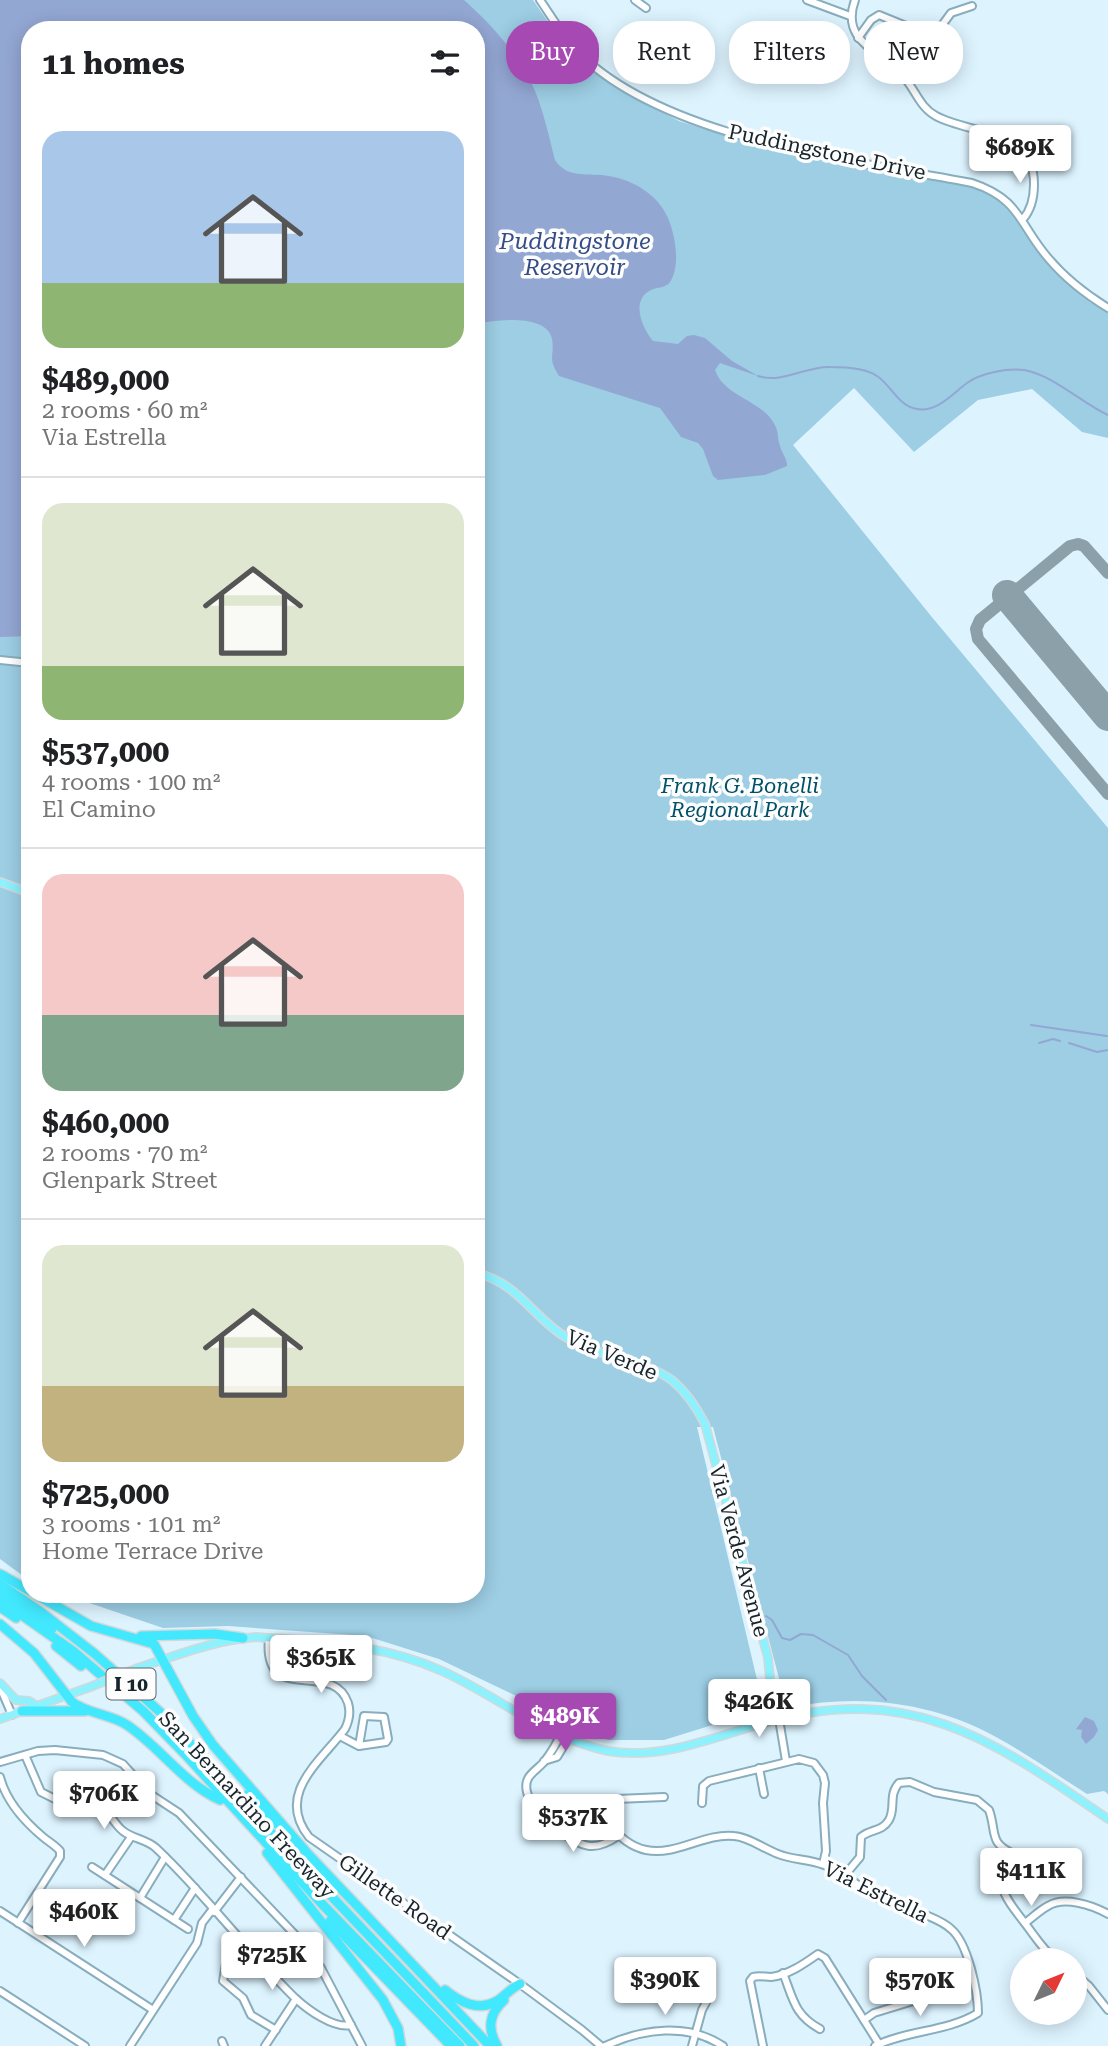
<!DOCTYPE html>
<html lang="en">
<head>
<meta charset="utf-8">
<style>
	:root { --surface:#fff; --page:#f6f6f6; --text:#202124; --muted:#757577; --line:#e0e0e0; --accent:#a649b2 }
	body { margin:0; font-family:"Roboto Serif",serif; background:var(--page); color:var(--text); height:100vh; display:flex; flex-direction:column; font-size:26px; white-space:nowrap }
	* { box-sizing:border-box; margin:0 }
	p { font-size:23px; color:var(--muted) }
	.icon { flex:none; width:38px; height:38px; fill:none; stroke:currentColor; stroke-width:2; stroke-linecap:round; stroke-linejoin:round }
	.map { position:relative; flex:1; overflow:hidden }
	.drawer { position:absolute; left:21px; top:21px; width:464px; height:1582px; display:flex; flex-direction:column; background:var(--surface); border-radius:28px; box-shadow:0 4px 18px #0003 }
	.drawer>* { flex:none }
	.hud { position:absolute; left:506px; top:21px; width:497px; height:63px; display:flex; gap:14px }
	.needle { width:46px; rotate:47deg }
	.fabs { position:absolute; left:1010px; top:1948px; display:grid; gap:14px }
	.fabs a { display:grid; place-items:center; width:77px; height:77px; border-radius:50%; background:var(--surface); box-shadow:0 4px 18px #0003; font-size:35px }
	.price { position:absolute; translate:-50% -60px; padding:0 16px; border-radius:7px; background:#fff; color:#222; font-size:23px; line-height:46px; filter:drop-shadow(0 2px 4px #0008) }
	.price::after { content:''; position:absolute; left:50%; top:42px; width:21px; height:16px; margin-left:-10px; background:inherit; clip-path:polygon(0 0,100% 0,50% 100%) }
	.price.active { background:var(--accent); color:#fff }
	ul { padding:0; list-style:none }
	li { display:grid; align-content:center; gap:14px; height:371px; padding:0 21px }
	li+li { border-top:2px solid var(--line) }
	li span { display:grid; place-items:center; height:217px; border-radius:21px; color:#555 }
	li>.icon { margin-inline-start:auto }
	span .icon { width:126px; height:126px; fill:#fffc; stroke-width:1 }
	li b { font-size:30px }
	h2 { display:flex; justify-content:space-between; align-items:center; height:84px; padding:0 21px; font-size:30px }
	.tag { padding:0 24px; border-radius:28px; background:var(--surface); box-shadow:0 4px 18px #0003; font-size:24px; line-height:63px }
	.tag.active { background:var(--accent); color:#fff }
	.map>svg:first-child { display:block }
	.green { fill:#9dcee4 }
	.water { fill:#93a7d3 }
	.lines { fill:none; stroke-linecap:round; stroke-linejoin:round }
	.stream { stroke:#93a7d3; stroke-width:2 }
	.taxiway { stroke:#8ca0a9; stroke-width:12 }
	.runway { stroke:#8ca0a9; stroke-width:30 }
	.minor-casing { stroke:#88adbd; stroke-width:10 }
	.major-casing { stroke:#d5d8d9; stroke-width:10 }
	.highway-casing { stroke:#d5d8d9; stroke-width:12 }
	.minor { stroke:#fff; stroke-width:6 }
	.major { stroke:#8ef1fe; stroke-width:7 }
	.highway { stroke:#42e8fe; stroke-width:9 }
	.major-bridge-casing { stroke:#d5d8d9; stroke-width:10; stroke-linecap:butt }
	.major-bridge { stroke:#8ef1fe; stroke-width:7 }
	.labels { text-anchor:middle; stroke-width:7; stroke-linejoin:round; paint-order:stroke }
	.shield { fill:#fdfdfd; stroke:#5b666a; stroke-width:2 }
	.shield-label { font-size:19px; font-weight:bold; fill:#16252b }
	.street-label { font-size:21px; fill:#16252b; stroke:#fdfdfd }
	.park-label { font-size:21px; font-style:italic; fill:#005068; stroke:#fdfdfd }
	.water-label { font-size:23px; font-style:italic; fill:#354d85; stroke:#fdfdfd }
</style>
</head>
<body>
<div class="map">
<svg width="1108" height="2046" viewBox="0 0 1108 2046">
	<rect width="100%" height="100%" fill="#ddf4ff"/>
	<path class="green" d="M0,0H533L566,48L577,57L631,96L679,121L704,129L838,159L980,188L1009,208L1018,218L1042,257L1061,277L1090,302L1108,312V438L1082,432L1032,389L978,400L914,452L854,388L793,445L931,616L1108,828V1794L1104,1791L1087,1794C1060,1777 1033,1758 1005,1742C939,1703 865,1693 791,1707L786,1705L713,1427H697L764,1709L664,1740H608L439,1659L366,1636L228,1626L163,1628L63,1594H476V30H30V1581L0,1559Z"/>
	<g class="water">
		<path d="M0,0H464C492,25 520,56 535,91C544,113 549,137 555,160C568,180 589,172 609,176C634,180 658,195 668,218C675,234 681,266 670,282C666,288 657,287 651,290C630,300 642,328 653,341L678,344L687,336L694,335L705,338L732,361L758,376L720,363L715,370C725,399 767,400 777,430C778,435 778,441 780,446C782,454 787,458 787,466L765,475L718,480L713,476L703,449L698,443L681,437L660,408L559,376C547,358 555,356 552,339C547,313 494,320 476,324V30H30V636L0,637Z"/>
		<path d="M1085,1717L1094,1721L1098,1730L1094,1737L1086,1744L1081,1737L1082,1730L1076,1729Z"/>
	</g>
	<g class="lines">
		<g class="stream">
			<path d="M758,376C783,384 805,366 830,367C844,367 866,368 877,376C892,386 898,406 917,409C937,413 953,393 967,383C981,373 1007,368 1024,370C1055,376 1080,402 1108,415"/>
			<path d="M1031,1025L1107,1036"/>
			<path d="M1039,1043L1053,1039L1060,1041"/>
			<path d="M1069,1043L1097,1052L1108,1050"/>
			<path d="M766,1616L772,1620L782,1638L790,1640L801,1634L813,1635L848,1655L862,1676L886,1700"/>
		</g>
		<path class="taxiway" d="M1108,573L1084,546L1078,544L1070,546L980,620L976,629L978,639L1108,794"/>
		<path class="runway" d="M1007,595L1108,716"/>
		<defs>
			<g id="minor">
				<path d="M540,0C551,16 561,33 574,48C659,139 853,160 972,183C1021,199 1019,225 1049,259C1065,278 1087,295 1108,308"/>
				<path d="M635,0L646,8"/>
				<path d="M807,0L850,16"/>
				<path d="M855,0C840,41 879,50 902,75C915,88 919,107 936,116C971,135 1034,128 1034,184C1034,196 1031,210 1023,219"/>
				<path d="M858,38L871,20L879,15L906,26L940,28L951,13L972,6"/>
				<path d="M0,660L30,663"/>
				<path d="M269,1638C262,1708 333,1658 348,1703C351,1713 349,1721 345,1729C320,1762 275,1794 309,1837L520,1984L582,2030L601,2046"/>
				<path d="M0,1687L12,1715"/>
				<path d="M779,1719L786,1761"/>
				<path d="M560,1735C556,1746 550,1754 544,1762C535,1772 523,1776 527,1792C535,1827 567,1802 585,1809C609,1818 618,1844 646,1850C677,1856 703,1833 734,1836C749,1837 764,1849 778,1854C792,1860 809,1859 824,1865C845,1872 859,1888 878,1898C898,1907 936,1915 951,1929C968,1943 978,1992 978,2013C947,2032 907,2030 875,2046"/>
				<path d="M340,1736L359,1746L386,1742L388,1739L384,1717L364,1716L359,1746"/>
				<path d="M25,1755L41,1792L55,1799C67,1798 80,1790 91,1795C106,1802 110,1821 123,1831C133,1839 146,1839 156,1848C206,1895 246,1950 295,1998C308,2010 334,2029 351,2025"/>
				<path d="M544,1761L557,1757L568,1739"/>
				<path d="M0,1762L38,1751L55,1750L103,1755L123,1764L150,1794L179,1813L301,1941L321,1968L362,2046"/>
				<path d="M759,1768L764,1794"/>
				<path d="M0,1777C6,1801 24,1821 43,1837C49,1842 55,1845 60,1851V1857L18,1923"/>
				<path d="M702,1803L703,1786L709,1781L799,1759L814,1763L823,1775L825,1783L823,1803L826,1851L823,1864"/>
				<path d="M547,1812L550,1825C577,1841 588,1857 618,1836"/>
				<path d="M597,1816L617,1799L664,1797"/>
				<path d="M92,1867L188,1929"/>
				<path d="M105,1875L131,1837"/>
				<path d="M845,1875L860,1857L861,1837C870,1829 882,1832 889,1820C896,1808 888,1795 899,1783L910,1782L934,1792L977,1800L989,1810C997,1832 988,1843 1014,1854C986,1880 1010,1903 1027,1926C1036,1938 1044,1951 1056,1960"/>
				<path d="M140,1898L165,1857"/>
				<path d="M0,1911L153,2010"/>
				<path d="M214,1912L241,1877"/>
				<path d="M174,1920L195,1888"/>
				<path d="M1025,1923C1032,1918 1040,1910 1048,1906C1064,1896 1092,1905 1108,1914"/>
				<path d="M226,1964L223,1981L243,1998L251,2015L276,2030"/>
				<path d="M783,1973C793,1998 794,2015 820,2029"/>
				<path d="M1074,1973L1089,1986L1108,2010"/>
				<path d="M0,1991L85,2046"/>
				<path d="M864,2020L874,2013L923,1998"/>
				<path d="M222,2041L224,2046"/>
				<path d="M130,2046L197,1943L202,1923L212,1910L216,1909"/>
				<path d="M265,2046L296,1999"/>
				<path d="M605,2046C642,2029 687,2022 723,2046"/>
				<path d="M692,2046L702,2010L711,1993"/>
				<path d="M763,2046L750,1981L753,1977C760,1975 765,1977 771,1977C788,1975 804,1964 818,1954L825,1958L879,2044"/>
			</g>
			<g id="major">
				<path d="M0,882L30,893"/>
				<path d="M476,1273C519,1283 533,1318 567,1338C600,1358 642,1358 673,1381C687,1393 697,1408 705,1424L768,1658L771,1689L779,1719"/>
				<path d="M138,1668C178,1655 214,1640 256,1637C320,1642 383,1644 442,1671C498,1696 547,1739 608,1751C660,1760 713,1738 763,1723C910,1681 992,1739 1108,1819"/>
				<path d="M0,1683L16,1700L29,1701L37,1706"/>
				<path d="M0,1719L90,1687"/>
			</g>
			<g id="highway">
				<path d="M0,1574L30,1591"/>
				<path d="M0,1584L41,1612L95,1654L169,1720L273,1835L474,2046"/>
				<path d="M0,1593L52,1629"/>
				<path d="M35,1594L91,1626L154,1644L193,1716L213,1745L308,1854L490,2046"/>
				<path d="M0,1600L73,1651L143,1711L184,1753L322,1904L460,2046"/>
				<path d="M0,1607L16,1618"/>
				<path d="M0,1624L34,1653L72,1702C88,1714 110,1714 127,1725C160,1747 183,1783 220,1800"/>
				<path d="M141,1636L215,1634L243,1638"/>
				<path d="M56,1646L81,1666"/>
				<path d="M22,1711H85"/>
				<path d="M245,1795L276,1824"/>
				<path d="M267,1853L383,2000L398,2028L401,2046"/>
				<path d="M330,1921L451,2046"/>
				<path d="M445,1990C460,2002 478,2012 497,2001C505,1996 511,1988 520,1984"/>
				<path d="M497,2046C487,2028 489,2014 504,2000"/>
			</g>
		</defs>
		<use href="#minor" class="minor-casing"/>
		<use href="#major" class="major-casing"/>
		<use href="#highway" class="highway-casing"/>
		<use href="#minor" class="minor"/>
		<use href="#major" class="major"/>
		<use href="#highway" class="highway"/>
		<defs>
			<path id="major-bridge" d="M90,1687L138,1668"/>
		</defs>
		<use href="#major-bridge" class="major-bridge-casing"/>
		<use href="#major-bridge" class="major-bridge"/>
	</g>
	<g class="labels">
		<rect class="shield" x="106.5" y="1668.5" width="49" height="31" rx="5"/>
		<g class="shield-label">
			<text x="131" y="1691">I 10</text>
		</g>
		<g class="street-label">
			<text transform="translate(827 152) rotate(12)" y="7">Puddingstone Drive</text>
			<text transform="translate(612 1355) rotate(23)" y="7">Via Verde</text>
			<text transform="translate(739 1551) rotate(75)" y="7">Via Verde Avenue</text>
			<text transform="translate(247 1805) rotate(47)" y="7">San Bernardino Freeway</text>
			<text transform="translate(876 1892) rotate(26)" y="7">Via Estrella</text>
			<text transform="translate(395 1897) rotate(35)" y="7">Gillette Road</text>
		</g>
		<g class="park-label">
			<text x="740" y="793">Frank G. Bonelli<tspan x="740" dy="24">Regional Park</tspan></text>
		</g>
		<g class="water-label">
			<text x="575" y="249">Puddingstone<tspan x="575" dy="26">Reservoir</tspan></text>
		</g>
	</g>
</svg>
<div class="fabs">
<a><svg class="needle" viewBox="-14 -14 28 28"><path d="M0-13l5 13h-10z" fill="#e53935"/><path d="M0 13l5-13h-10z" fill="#757577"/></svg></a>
</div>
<b class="price" style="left:1020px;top:185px">$689K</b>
<b class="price" style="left:321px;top:1695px">$365K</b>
<b class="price" style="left:759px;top:1739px">$426K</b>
<b class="price active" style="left:565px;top:1753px">$489K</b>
<b class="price" style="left:104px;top:1831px">$706K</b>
<b class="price" style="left:573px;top:1854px">$537K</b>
<b class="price" style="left:1031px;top:1908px">$411K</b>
<b class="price" style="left:84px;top:1949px">$460K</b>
<b class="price" style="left:272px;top:1992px">$725K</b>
<b class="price" style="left:665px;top:2017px">$390K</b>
<b class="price" style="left:920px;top:2018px">$570K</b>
<div class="hud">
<a class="tag active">Buy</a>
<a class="tag">Rent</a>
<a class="tag">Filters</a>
<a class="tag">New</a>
</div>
<section class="drawer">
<h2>11 homes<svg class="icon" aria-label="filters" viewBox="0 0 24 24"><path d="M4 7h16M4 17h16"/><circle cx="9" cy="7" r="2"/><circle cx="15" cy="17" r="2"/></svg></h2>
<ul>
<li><span style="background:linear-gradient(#a9c7e8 70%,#8fb573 0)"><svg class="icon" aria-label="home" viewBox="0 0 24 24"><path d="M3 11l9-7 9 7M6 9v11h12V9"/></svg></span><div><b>$489,000</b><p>2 rooms · 60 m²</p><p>Via Estrella</p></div></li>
<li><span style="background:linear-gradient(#dfe7d0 75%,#8fb573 0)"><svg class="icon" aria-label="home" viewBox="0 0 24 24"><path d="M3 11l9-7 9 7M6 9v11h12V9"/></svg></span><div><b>$537,000</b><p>4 rooms · 100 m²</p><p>El Camino</p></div></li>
<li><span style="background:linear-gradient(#f6c9c9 65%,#7fa58c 0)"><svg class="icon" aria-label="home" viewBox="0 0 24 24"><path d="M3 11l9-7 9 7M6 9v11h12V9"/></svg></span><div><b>$460,000</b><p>2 rooms · 70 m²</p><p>Glenpark Street</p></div></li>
<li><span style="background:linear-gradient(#dfe7d0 65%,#c2b280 0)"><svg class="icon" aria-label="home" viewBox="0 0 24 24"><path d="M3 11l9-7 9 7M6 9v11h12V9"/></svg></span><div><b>$725,000</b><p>3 rooms · 101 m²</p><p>Home Terrace Drive</p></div></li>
</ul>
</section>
</div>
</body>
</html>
